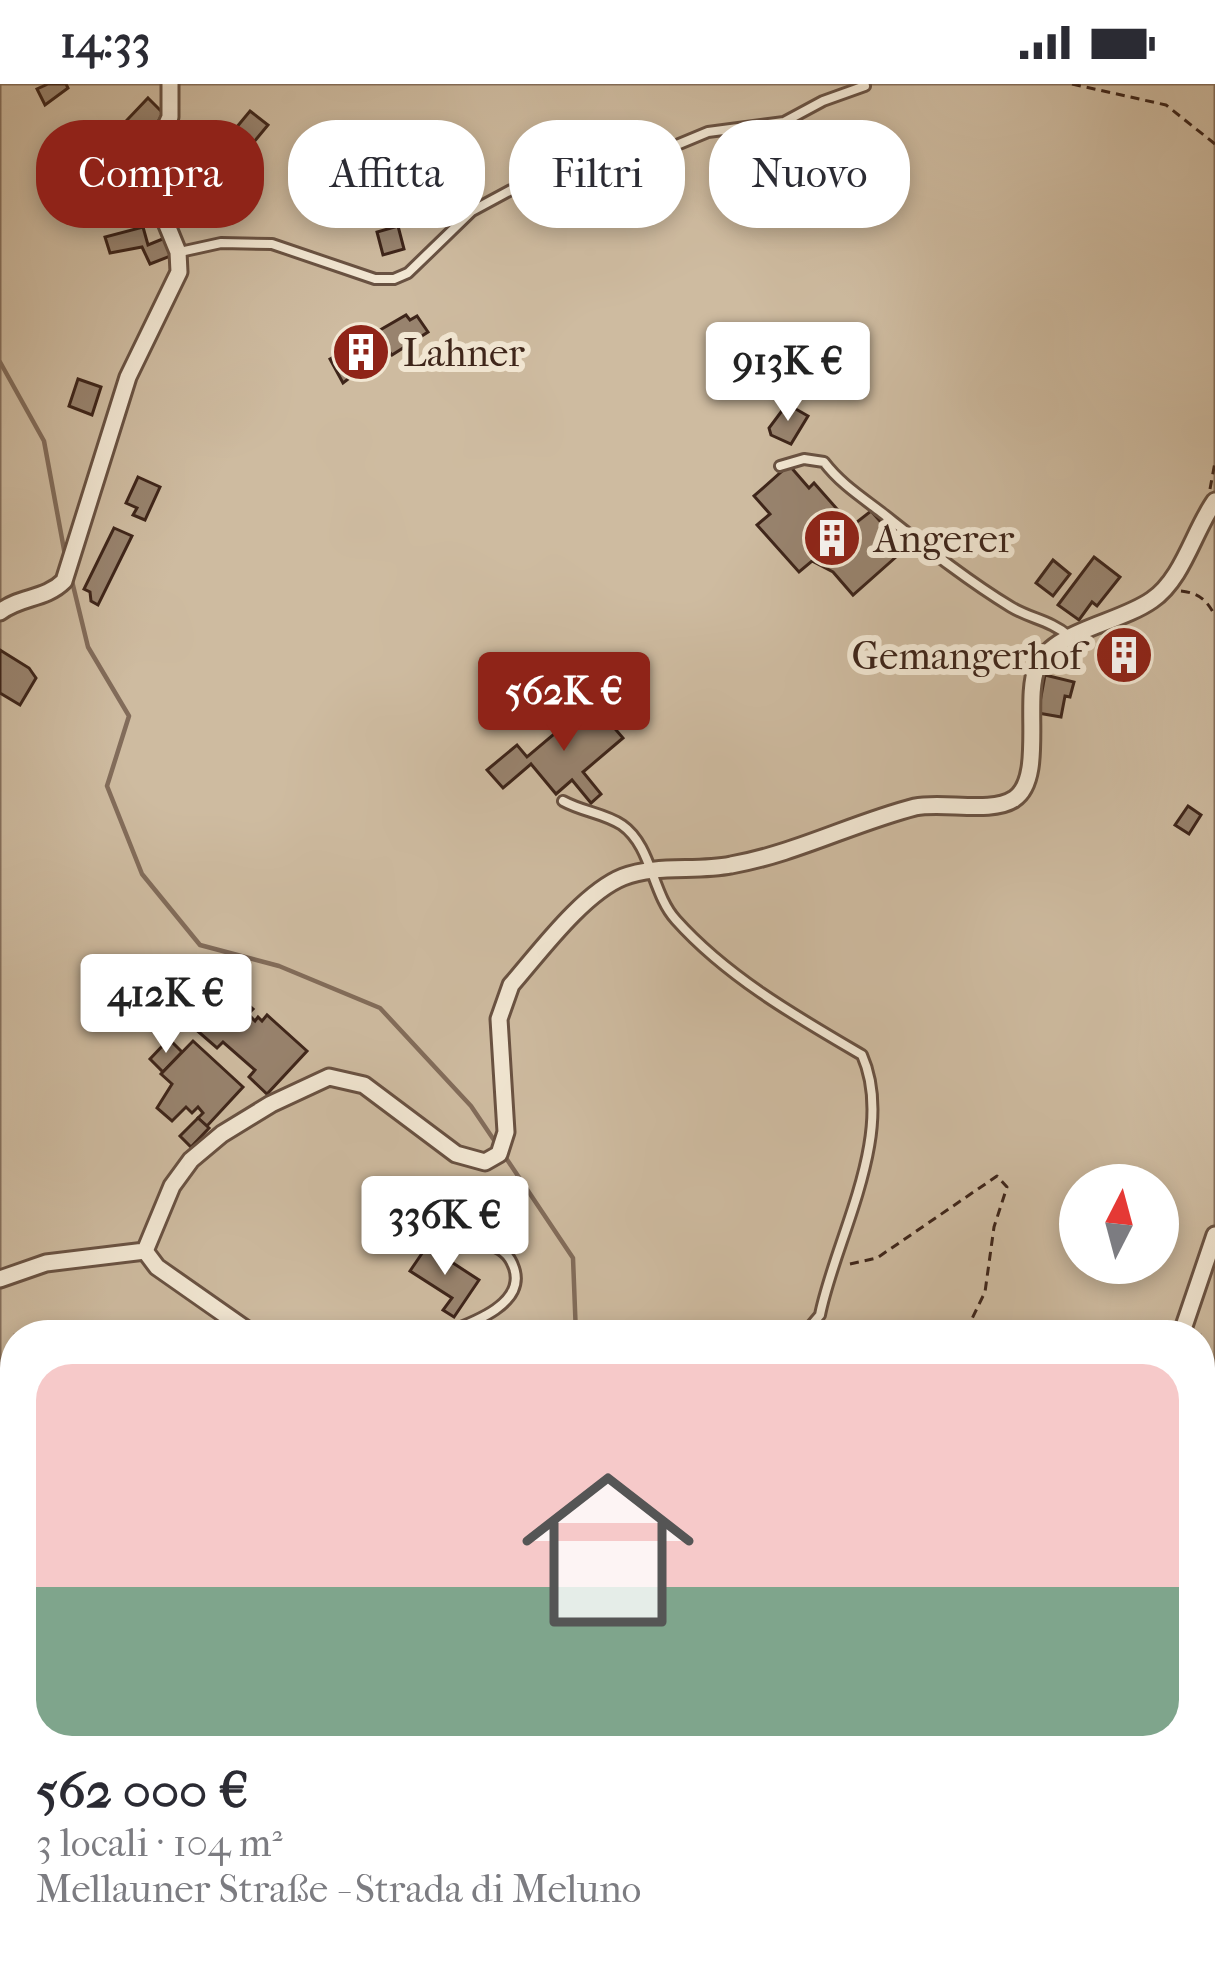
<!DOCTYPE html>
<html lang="it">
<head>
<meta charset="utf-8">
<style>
	:root { --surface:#fff; --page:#f7f7f7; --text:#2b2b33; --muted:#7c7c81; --line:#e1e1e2; --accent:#8f2418 }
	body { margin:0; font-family:"IM FELL French Canon",serif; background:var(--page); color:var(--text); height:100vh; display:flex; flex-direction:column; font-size:45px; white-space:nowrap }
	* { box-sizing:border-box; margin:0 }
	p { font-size:39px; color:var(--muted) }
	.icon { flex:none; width:66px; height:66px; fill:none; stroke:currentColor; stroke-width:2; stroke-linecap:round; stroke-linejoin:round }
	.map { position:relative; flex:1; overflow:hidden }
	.sheet { position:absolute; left:0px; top:1236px; width:1215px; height:660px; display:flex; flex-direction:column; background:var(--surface); border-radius:48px 48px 0 0; box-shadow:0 6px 18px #0003 }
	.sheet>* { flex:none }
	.hud { position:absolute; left:36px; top:36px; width:1143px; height:108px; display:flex; gap:24px }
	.needle { width:78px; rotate:6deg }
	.fabs { position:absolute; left:1059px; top:1080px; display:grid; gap:24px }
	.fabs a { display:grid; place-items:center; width:120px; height:120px; border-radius:50%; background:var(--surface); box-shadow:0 6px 18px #0003; font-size:60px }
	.price { position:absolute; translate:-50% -102px; padding:0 27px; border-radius:12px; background:#fff; color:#222; font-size:39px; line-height:78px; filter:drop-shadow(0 3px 6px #0008) }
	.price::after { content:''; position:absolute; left:50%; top:72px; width:36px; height:27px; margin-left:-18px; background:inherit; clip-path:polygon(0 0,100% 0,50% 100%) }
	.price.on { background:var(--accent); color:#fff }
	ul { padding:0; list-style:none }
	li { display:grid; align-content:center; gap:24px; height:636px; padding:0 36px }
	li+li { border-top:3px solid var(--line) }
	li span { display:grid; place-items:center; height:372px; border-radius:36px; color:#555 }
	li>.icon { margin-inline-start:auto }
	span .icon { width:216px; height:216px; fill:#fffc; stroke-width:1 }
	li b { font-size:51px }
	.tag { padding:0 42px; border-radius:48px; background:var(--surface); box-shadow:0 6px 18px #0003; font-size:42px; line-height:108px }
	.tag.on { background:var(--accent); color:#fff }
	.status { display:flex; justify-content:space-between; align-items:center; height:84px; padding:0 60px; background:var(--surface); direction:ltr }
	.status svg { height:33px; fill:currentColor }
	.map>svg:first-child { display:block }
	.green { fill:#cebba0; stroke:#86705d; stroke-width:3; fill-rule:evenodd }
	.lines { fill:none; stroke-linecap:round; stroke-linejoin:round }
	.stream { stroke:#826c5a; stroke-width:4.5 }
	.building { fill:#98836e; stroke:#3e251a; stroke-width:3 }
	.service-casing { stroke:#695242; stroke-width:14 }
	.minor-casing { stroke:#695242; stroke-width:21 }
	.path { stroke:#3e251a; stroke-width:3; stroke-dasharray:9 6; stroke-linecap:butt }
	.service { stroke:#f2e7d3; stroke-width:8 }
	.minor { stroke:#f2e7d3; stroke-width:15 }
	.labels { text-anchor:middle; stroke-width:12; stroke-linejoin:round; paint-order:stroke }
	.poi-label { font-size:39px; fill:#3e251a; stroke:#f2e7d3; text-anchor:start }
</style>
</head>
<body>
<div class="status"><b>14:33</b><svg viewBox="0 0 49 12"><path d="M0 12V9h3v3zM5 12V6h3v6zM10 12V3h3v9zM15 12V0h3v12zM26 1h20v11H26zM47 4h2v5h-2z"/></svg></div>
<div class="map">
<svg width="1215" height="1896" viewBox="0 0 1215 1896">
	<rect width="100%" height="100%" fill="#ebdabb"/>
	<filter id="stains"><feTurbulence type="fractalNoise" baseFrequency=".00167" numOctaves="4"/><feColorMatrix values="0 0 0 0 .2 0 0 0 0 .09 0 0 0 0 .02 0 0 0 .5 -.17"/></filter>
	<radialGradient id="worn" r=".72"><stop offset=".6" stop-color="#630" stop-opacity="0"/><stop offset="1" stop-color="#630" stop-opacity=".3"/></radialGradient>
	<path class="green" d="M0,0H1215V1896H0ZM1080,1101H1158V1179H1080ZM15,1251H1200V1881H15Z"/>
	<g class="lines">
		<g class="stream">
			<path d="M0,278L44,357L65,471"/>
			<path d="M71,493L88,563L129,632L107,702L142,790L200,861L279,882L380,924L471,1022L496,1059"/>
			<path d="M502,1068L573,1174L576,1251"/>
			<path d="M1200,1412L1215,1413"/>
			<path d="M0,1649L15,1658"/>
			<path d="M291,1881L305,1896"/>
		</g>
	</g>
	<g class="building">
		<path d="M48,0H66L68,4L45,21L37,5Z"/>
		<path d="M148,14L163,29L149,54L127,36Z"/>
		<path d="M250,27L268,41L249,64L231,50Z"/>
		<path d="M108,55L128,74L113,90L95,69Z"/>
		<path d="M753,59L762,77L719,100L713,78Z"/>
		<path d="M216,82L249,107L237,125L203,98Z"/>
		<path d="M62,93L75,113L56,125L43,105Z"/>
		<path d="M396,106L400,125L372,131L368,111Z"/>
		<path d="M398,142L404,165L383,171L377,148Z"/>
		<path d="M143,143L148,161L165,154L173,171L150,180L142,163L110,169L105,153Z"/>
		<path d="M406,231L410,236L417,232L428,248L392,271L387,265L343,299L330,275Z"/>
		<path d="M78,295L101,303L92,331L69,322Z"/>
		<path d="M787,320L808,332L791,360L771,351L769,344Z"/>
		<path d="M789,381L809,404L814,399L852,442L871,427L905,465L853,511L833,488L812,477L799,488L757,441L770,430L754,412Z"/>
		<path d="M138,393L160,403L145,436L133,431L137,424L126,419Z"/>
		<path d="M114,444L132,452L98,521L91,517L90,508L84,505Z"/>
		<path d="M1094,473L1120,493L1097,522L1092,518L1079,536L1058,521Z"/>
		<path d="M1053,476L1070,490L1053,512L1036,499Z"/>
		<path d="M1119,552L1133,563L1132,568L1136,564L1144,571L1128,592L1103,572Z"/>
		<path d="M0,566L29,584L36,594L20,621L0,609Z"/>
		<path d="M1045,591L1074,598L1070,613L1065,612L1061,633L1038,629Z"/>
		<path d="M592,618L623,654L583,688L601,710L591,719L572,696L556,710L531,680L503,704L487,686L517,661L527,673Z"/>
		<path d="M1188,722L1201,731L1189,750L1175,741Z"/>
		<path d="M233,917L245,918L253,925L248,930L255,937L258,933L262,937L267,931L307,967L267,1010L249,993L255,986L223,958L217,964L193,943L209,925Z"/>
		<path d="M169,955L182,968L163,988L150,975Z"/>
		<path d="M193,957L243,1003L207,1042L198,1034L203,1029L198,1023L192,1029L186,1023L172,1037L157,1024L172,1000L161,990Z"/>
		<path d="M198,1034L209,1044L191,1063L180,1052Z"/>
		<path d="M427,1162L479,1196L454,1233L443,1226L452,1214L410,1187Z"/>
	</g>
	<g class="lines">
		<defs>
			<g id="service">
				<path d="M180,168L221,159L272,160L375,195H394L408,189L472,127L511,106L539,96L655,70L708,48L784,38L823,17L865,2"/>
				<path d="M780,382L804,375L824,378C840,399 860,412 881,428C923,461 965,495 1011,523C1031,535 1050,536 1069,552"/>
				<path d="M563,717C583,728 604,729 622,741C652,762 652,810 676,836C727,893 797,933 862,971C897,1050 835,1155 820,1231L803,1251"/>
				<path d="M440,1251C466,1241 527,1222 514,1184C509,1169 500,1164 486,1160"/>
			</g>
			<g id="minor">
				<path d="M0,528C20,512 45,516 64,497L128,293L179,188L178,168L151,102L155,67L170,33V0"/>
				<path d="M145,1167L157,1183L254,1251"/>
				<path d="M0,1195L46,1179L145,1167L172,1102L191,1076L222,1050L271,1020L329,993L364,1001L456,1070L485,1078L499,1070L506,1048L499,935L511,901C539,869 583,809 623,793C656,780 696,788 731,781C794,770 853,739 915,723C942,717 992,730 1014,715C1045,695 1023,616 1037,583C1054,546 1118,540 1152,516C1183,495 1194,446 1215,417"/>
				<path d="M341,1251H369"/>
				<path d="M1181,1251L1215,1151"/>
			</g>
		</defs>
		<use href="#service" class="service-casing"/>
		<use href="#minor" class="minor-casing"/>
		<g class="path">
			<path d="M1072,0L1166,21L1215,60"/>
			<path d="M1210,405L1215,378"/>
			<path d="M1181,507C1199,509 1207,516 1215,532"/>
			<path d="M850,1180L877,1174L997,1092L1007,1103L994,1143L985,1208L964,1251"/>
			<path d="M1200,1339L1215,1377"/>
			<path d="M1200,1422L1213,1412L1215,1405"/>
			<path d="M589,1896L601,1881"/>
		</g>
		<use href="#service" class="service"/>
		<use href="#minor" class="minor"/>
	</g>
	<defs>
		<symbol id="building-disc" viewBox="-11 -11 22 22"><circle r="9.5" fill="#8f2418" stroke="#f2e7d3"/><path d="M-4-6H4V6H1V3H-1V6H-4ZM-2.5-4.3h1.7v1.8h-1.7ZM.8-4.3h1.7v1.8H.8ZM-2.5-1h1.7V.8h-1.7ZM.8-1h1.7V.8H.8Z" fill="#fff"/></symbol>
	</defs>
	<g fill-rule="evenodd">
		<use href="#building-disc" x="328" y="235" width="66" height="66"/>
		<use href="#building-disc" x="799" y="421" width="66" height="66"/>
		<use href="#building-disc" x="1091" y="538" width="66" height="66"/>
	</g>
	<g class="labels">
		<g class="poi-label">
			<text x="403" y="282">Lahner</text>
			<text x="874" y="468">Angerer</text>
			<text x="1082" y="585" text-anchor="end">Gemangerhof</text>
		</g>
	</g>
	<rect width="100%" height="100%" filter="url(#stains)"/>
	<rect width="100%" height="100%" fill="url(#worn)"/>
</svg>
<div class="fabs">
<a><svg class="needle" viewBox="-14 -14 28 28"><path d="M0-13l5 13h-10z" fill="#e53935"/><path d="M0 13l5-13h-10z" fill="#7c7c81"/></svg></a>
</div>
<b class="price" style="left:788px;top:340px">913K €</b>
<b class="price on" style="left:564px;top:670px">562K €</b>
<b class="price" style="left:166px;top:972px">412K €</b>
<b class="price" style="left:445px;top:1194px">336K €</b>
<div class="hud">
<a class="tag on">Compra</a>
<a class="tag">Affitta</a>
<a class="tag">Filtri</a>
<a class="tag">Nuovo</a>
</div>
<section class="sheet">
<ul>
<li><span style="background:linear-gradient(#f6c9c9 60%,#7fa58c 0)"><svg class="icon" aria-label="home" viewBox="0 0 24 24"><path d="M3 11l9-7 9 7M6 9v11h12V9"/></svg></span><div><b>562 000 €</b><p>3 locali · 104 m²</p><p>Mellauner Straße - Strada di Meluno</p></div></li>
</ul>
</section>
</div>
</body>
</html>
